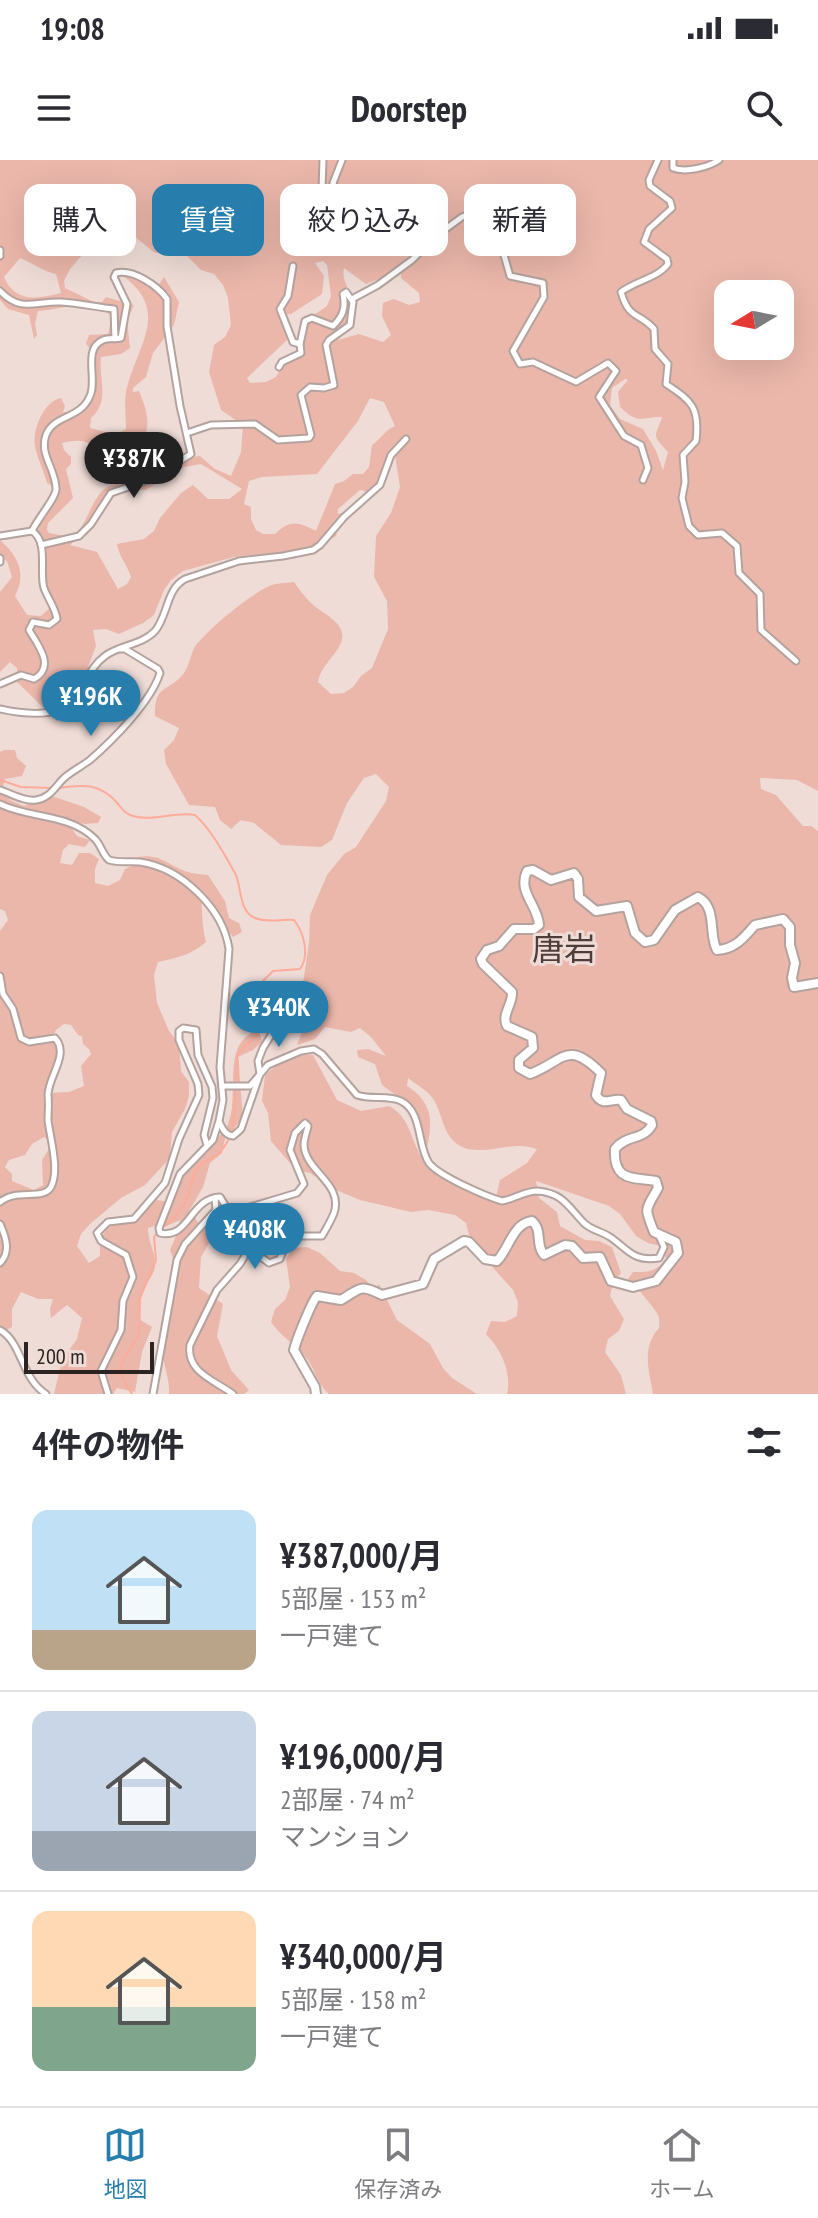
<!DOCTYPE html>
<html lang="ja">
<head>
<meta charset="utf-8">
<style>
	:root { --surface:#fff; --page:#f7f7f7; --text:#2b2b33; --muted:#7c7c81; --line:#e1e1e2; --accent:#277ead }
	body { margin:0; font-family:"PT Sans Narrow","Noto Sans JP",sans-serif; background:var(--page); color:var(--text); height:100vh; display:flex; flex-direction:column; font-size:30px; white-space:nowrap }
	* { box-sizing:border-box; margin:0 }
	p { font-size:26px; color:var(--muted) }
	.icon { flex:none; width:44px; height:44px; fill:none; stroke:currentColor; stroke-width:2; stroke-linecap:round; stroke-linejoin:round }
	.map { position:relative; height:1234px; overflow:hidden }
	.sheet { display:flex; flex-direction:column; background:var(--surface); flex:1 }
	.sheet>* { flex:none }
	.top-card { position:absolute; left:24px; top:24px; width:770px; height:72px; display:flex; gap:16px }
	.needle { width:52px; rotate:260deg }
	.tools { position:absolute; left:714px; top:120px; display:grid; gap:16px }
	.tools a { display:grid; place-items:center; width:80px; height:80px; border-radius:16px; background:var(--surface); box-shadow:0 8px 32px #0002; font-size:40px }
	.scale { position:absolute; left:24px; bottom:20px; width:130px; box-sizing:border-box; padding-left:8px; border:4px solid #2b2422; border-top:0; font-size:22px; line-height:28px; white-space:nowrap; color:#2b2422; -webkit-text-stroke:6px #efdcd7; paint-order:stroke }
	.price { position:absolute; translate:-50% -68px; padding:0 18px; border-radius:28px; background:var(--accent); color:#fff; font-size:26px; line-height:52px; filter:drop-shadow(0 2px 4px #0008) }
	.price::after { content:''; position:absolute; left:50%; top:48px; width:24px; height:18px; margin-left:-12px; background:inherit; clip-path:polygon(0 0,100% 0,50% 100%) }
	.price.current { background:#222; color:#fff }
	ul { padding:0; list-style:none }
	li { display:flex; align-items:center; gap:24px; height:200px; padding:0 32px }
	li+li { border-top:2px solid var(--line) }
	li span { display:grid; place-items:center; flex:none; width:224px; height:160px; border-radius:16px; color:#555 }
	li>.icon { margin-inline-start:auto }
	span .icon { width:96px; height:96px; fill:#fffc; stroke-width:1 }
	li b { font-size:34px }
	h2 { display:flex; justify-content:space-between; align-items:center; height:96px; padding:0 32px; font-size:34px }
	.pill { padding:0 28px; border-radius:16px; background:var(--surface); box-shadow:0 8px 32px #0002; font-size:28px; line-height:72px }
	.pill.current { background:var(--accent); color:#fff }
	.status { display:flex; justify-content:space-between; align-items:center; height:56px; padding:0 40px; background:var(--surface); direction:ltr }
	.status svg { height:22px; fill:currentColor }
	header { display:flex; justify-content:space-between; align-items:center; height:104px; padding:0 32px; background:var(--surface); font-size:36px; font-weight:600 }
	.dock { display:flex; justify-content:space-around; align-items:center; height:112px; border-top:2px solid var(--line); background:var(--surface); font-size:22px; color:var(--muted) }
	.dock a { display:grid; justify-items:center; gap:4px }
	.dock .current { color:var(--accent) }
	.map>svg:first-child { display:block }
	.green { fill:#ebb7ab; fill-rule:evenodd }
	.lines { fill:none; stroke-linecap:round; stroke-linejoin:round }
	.stream { stroke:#feab99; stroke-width:2 }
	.minor-casing { stroke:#b4a29e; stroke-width:9 }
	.primary-casing { stroke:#b4a29e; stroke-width:12 }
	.minor { stroke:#fff; stroke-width:5 }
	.primary { stroke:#fff; stroke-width:8 }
	.labels { text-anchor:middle; stroke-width:6; stroke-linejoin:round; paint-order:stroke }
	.quarter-label { font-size:32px; fill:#4e3e3b; stroke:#efdcd7 }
</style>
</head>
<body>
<div class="status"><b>19:08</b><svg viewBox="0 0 49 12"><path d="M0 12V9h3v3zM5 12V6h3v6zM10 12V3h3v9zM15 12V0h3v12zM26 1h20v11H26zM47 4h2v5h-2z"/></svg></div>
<header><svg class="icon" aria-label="menu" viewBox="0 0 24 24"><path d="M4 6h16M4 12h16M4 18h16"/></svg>Doorstep<svg class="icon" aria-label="search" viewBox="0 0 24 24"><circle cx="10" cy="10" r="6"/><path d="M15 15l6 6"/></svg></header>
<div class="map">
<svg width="818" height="1234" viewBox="0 0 818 1234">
	<rect width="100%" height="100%" fill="#efdcd7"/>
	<g class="green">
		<path d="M0,0H818V631L797,620L760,618L761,629L776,635L803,666H811L818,671V1234H653C649,1210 641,1188 659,1168C659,1164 660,1159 658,1155C656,1150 632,1121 628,1119L633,1112C649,1112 657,1112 666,1098L661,1086L648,1083L636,1076L620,1054L609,1046L536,1021L539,1038L557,1052L560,1066L585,1080L599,1081L612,1087L621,1113L613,1123L610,1136L624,1159L619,1171L608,1179L605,1192L621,1215L626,1234H507C512,1213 501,1189 486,1174L491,1161L505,1162L517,1156L518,1142L513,1130L471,1083L466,1063L455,1055L428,1050L411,1052L360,1040L336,1030L310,1013L300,1011L289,1002L271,981L268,953L262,941L265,915C278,903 296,893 313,895L337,940L361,951L389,946C413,959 409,982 425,1001C436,1014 449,1014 463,1021C474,1027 485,1034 496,1038L500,1020L527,1003L537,989C513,980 492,994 468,989C445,983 444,961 436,944C431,932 418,926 408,918L407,926C434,943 433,964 426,991L412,947L382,925L375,904L358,897L357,890L368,889L386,896L371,877L360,868L351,872L325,867L315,879L297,885L306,862L301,837L309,783L310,755L327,715L344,694L356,687L386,641L389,627L376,614L364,618L347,643L332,680L321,687L281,685L254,663L241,660L231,669L220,660L215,647L189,645L166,604L164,590L174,580L179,568L155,556C154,523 169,533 184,513C190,505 190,494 196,485C211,467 248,436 269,426C276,423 286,423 294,422C299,429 304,436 310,442C324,456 355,465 337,490C330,501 320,509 318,522L331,534L344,533L353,527L361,516L372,508L388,469L387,441L374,417L376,376L391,353L400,327L395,295L384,317L368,332L360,330L338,349V354L351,350L340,361L336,376L312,390L234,397L183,411L171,420L164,430L154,455L143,463L119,474L106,469L93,470L96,486L88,507L94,518L74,546L57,561L17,522V508L10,502L0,512V432L12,417L7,401L0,398V380C18,396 27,413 15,436L27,455L41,456L51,447L41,422L46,381L37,375C41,353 53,348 59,330L47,323C44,311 37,298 35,286C32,270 44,241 61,238L65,246L63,252L73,253L88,243C91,226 85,206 93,191L86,184L89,175L108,174L112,157C93,136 61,150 38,151L35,164L37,175L34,179L29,155L8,149L0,140V98L3,93L0,89ZM115,57H126L135,77L155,93L182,91L201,110L214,114L223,125L228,138L231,165L225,177L214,185L209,212L221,250L243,265L241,292L231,316L215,309L200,296C181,297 167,313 150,320C135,325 115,319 102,331C89,345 87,366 72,377L49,373L47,370L48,363L73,338L66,309L71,304V297L64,290L62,283C68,282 75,280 81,281C101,284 125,301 142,280C153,265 145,246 139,231L133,232V228L146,217L153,193L174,165L179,142L164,117L159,124L152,129L138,120L123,116C169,150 140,182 128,224C123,239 126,254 126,269C114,277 104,271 90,268L91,258C111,240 98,219 101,197L121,194L130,188L127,161L134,145L106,137L102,142H94L65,128L64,121L70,109ZM20,98C33,103 42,111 56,114L61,133C38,139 15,143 4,117ZM323,101L327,105L331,136L327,146L305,161L303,196L282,206L276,217L266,222L250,223L247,218L287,180L281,155L291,154L322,134L324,116L315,103ZM398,106L401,110V118L419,133L420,142L409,145L394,139L383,143L382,156L391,175L383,182L359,174L338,180C343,168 353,153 351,140C350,127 341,121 344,108L366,124L382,118ZM728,134H780V186H728ZM625,219L628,220L618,232L620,247C639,265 639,257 662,257C655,279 651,273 668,292L663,310L656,291L643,269L620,259L610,245L612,228ZM370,238L384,242L395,266C385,270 381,279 372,285L369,307L363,314H353L344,321L335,324L316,371C299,362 290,359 275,374H263L256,370L251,359V347L244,344L249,321L262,317L317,314L358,261ZM201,304L242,329L229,339H208L193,325L181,333L160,358L154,371L144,379L117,384C119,397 127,404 131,417L127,424L118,429L97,392L70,385L84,373L105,339L129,330H146L184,307Z"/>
		<path d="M4,590H15L17,598L26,606L22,616L5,619L1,633L12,641L24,646L49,635L84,647L101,657L98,663L85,664L65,659L77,676L90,680L85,687L69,684L63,690L60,703L72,705L79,693H90L99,699L95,709V723L108,726L120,720L125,709L139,703L137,697C161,693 167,705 188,712C194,714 202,714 208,715L225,741L229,758L239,763L242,772L233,777L200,732C203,748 201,764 206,782C191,795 177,798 158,802L154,815L157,843L169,871L179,884L181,911L189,922V936L185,949L172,972L170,998L145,1025L121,1038L90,1064L81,1074L77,1086L89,1103L100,1096C99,1073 107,1064 130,1059C141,1045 152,1035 170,1043C174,1032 177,1017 184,1007C194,991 220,982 228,964C241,935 219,882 259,870L262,882L253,890L238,897L243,957L225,979L222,993L210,1003L203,1027L188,1053L194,1056L200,1066L221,1051L223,1059L201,1097L199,1128L223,1144L217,1176L231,1210L249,1230L244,1234H169C170,1217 162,1203 162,1186L175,1103L170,1090L179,1069L180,1060L162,1068L157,1065L148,1068C148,1083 156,1093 155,1105C155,1114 148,1120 144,1128C139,1137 139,1149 139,1159L152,1167L142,1192L135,1232L117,1228L113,1234H54L62,1200L77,1179L82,1158L67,1145L51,1158L50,1149L53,1139H38L21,1132L12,1149V1167L6,1170L0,1165V771L8,760L5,751L0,749V592ZM64,864L71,865L78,875L82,876L83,884L89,889L91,894L81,906L84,926L69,932L49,933L61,904L64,885L53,876L56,870ZM44,977L52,984L42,1000L43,1025L34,1030L12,1021V1014L5,1007L9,1000L25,995L32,984Z"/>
		<path d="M307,1087L320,1093L340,1111L354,1113L366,1120L374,1129L379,1124L397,1160L430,1184L443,1208L452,1218L477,1234H329C318,1225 316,1212 308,1200C297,1185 281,1177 271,1162L275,1149L285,1140L290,1127L286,1099L293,1088Z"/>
	</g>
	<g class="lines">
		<g class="stream">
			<path d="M0,620L21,627L51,628"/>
			<path d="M58,628C84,624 101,623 119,645C123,650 126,654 133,656C153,662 175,651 195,655C211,669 224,694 235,713C242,726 238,751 255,758C267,763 281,759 294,760C304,773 310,795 300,809L273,811L262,822C263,838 267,863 256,876C249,884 242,886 237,896C240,912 237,918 235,933C233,957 238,971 220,992C213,1000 202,1000 196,1010C191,1019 191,1031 186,1040C181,1052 171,1060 162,1068"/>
			<path d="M132,1234L124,1220L121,1208L123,1200L139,1175L140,1138L156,1100L154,1077L157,1073"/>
		</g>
		<defs>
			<g id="minor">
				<path d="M323,0L322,30L327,47L365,44L366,40L336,30L333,23L342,0"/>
				<path d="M658,0L649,20L650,26L670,41L672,48L649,69L644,82L667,99L668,104C658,118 635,121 621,132C629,160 639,152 654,169L655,189L668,204L666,224C692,241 700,248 696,281L683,295L685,322L682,338L689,366L698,375L722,373L737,386L739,413L760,434L761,470L796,501"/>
				<path d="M673,0V8C686,13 709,7 719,0"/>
				<path d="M0,90V96"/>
				<path d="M0,131C21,153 35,141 61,142C79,143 96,147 114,149L115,179"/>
				<path d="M352,139L378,125L412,100L436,76L462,57L524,34L539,49L529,67L504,95L510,116L543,123L544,137L513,191L520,204L533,202L576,222L608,203L616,211L599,237L624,276L641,285L648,308L643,320"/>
				<path d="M279,207L282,202L301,193L300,184"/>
				<path d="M187,273L211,265L255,264L278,280L309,278L311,275L301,235L310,227L324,228L334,225L326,185L329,180L350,165L353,142L346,132L343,134C346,148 343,156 333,166L312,158L305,161L300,184L293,182L280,149L288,136L293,106"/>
				<path d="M32,371C38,358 56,338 56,329C56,309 39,295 46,275C54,254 80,260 90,236C98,220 82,189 103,180C108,178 116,179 121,178L127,144L114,117L116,113C133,109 157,125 167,139V166L180,246L191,294L149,320L111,333L91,364L79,376L41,385"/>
				<path d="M0,376L32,371"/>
				<path d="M0,398V402"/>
				<path d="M0,524L21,515L34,519C56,507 38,485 29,470L33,462L49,465L57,459C55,447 48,439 44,428C39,411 49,382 32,371"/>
				<path d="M0,549C23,554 61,559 76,537C86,523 90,507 105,496C119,485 142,485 155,471C168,456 166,429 185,419L239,401L283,396L313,390L320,385L344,357L380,325L391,295L406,279"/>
				<path d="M0,630C10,633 25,642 36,640C50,638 55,627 64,618C72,611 82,606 90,600C112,581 151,542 160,513L158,509L125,489H120"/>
				<path d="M0,644C30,659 69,653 95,679C101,685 102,694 109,700C119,703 129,701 140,702C181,708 223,748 229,789L220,907L223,940L219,961L213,980L180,1014L159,1068L160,1073C189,1080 190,1038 220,1037L230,1053L297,1033L304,1024L290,990L295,973L305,963L308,966C307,972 304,978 304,985C305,1011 344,1024 334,1053C331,1061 326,1069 322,1076H301L285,1085L280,1099L269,1103L256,1093L246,1094L240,1104L217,1130L190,1185C186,1212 214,1220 233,1234"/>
				<path d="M0,816L3,834L13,849L21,878L29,882L55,878C70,894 48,917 48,935C49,944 48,952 48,960C50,978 60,1010 51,1027C43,1041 16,1028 0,1042"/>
				<path d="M222,926H250L268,905L301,891L314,889L322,894L357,935C371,940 388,935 401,941C423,952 417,986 429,1003C439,1016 485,1036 502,1041C515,1039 524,1031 538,1031C562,1033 568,1046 583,1062C590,1070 601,1071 610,1077C629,1090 633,1102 659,1098L664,1087L659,1076"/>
				<path d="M219,962C223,969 225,975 233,976L241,969L260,914L258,901L263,888L280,861"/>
				<path d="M0,1064C6,1077 11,1092 0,1103"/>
				<path d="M0,1170C22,1182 21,1218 46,1234"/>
				<path d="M108,1234L101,1211L121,1170L123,1141L133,1117L126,1095L101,1081L97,1073L108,1062L134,1059L165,1023L179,979L199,935L198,924L179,880V871L183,868L196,870L198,895L212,927L213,938L204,975L207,985"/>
				<path d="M153,1234L177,1100L185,1084L216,1050L215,1038"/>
			</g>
			<path id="primary" d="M316,1234L315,1227L294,1190C296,1181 312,1141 317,1136L341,1140C360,1129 359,1123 382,1135L423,1124L434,1099L464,1081L469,1082L485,1099L497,1101C509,1089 513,1063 532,1061C543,1070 535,1085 544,1095L565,1085L572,1086L583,1098L600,1097L611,1121L633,1127L656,1121L678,1093L676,1082L654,1072C644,1047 645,1051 658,1028L656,1021C633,1017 613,1022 615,989C627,974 643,981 652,965L651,961L627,949L621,940C611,938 603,947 596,935L601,913C567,879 564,901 530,914L519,908V900L533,888L532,877L507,866C501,855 513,844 512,832L483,804L481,799L487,790L499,786L514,769H534L539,765C538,745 517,732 527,711L533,710L551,720L574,713L578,719L579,737L596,751L627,746L635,773L645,782L654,780L675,750L698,737C718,747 708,776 717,790C736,789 744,777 755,765L783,759L790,767V785L795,803L792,818L794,827L818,823"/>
		</defs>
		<use href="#minor" class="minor-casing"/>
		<use href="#primary" class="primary-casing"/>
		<use href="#minor" class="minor"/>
		<use href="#primary" class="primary"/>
	</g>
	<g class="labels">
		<g class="quarter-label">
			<text x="564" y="800">唐岩</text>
		</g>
	</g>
</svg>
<div class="tools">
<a><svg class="needle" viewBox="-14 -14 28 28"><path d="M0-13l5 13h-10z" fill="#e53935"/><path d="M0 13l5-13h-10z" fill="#7c7c81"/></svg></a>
</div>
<div class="scale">200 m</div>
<b class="price current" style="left:134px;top:340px">¥387K</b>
<b class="price" style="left:91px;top:578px">¥196K</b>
<b class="price" style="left:279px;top:889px">¥340K</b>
<b class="price" style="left:255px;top:1111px">¥408K</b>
<div class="top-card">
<a class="pill">購入</a>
<a class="pill current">賃貸</a>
<a class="pill">絞り込み</a>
<a class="pill">新着</a>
</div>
</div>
<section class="sheet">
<h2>4件の物件<svg class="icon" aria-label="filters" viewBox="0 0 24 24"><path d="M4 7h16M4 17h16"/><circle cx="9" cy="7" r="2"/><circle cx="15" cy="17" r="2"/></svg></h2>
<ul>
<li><span style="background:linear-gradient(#bfe0f5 75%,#b9a48a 0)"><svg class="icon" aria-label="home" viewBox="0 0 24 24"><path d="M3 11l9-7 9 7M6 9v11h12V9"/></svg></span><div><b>¥387,000/月</b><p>5部屋 · 153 m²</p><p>一戸建て</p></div></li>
<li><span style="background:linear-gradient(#c9d6e8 75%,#9aa5b1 0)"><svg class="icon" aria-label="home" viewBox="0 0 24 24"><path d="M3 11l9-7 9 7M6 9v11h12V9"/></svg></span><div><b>¥196,000/月</b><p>2部屋 · 74 m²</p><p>マンション</p></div></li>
<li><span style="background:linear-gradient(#ffd9b3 60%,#7fa58c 0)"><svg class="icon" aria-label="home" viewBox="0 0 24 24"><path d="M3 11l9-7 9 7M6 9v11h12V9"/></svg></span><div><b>¥340,000/月</b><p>5部屋 · 158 m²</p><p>一戸建て</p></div></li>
</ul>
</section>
<nav class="dock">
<a class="current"><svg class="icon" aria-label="map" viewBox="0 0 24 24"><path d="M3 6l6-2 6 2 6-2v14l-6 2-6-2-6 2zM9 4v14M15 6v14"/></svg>地図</a>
<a><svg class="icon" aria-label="saved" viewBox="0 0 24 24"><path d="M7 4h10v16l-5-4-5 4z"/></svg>保存済み</a>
<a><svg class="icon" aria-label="home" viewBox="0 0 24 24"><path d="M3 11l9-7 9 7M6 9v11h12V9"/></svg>ホーム</a>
</nav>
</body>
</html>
